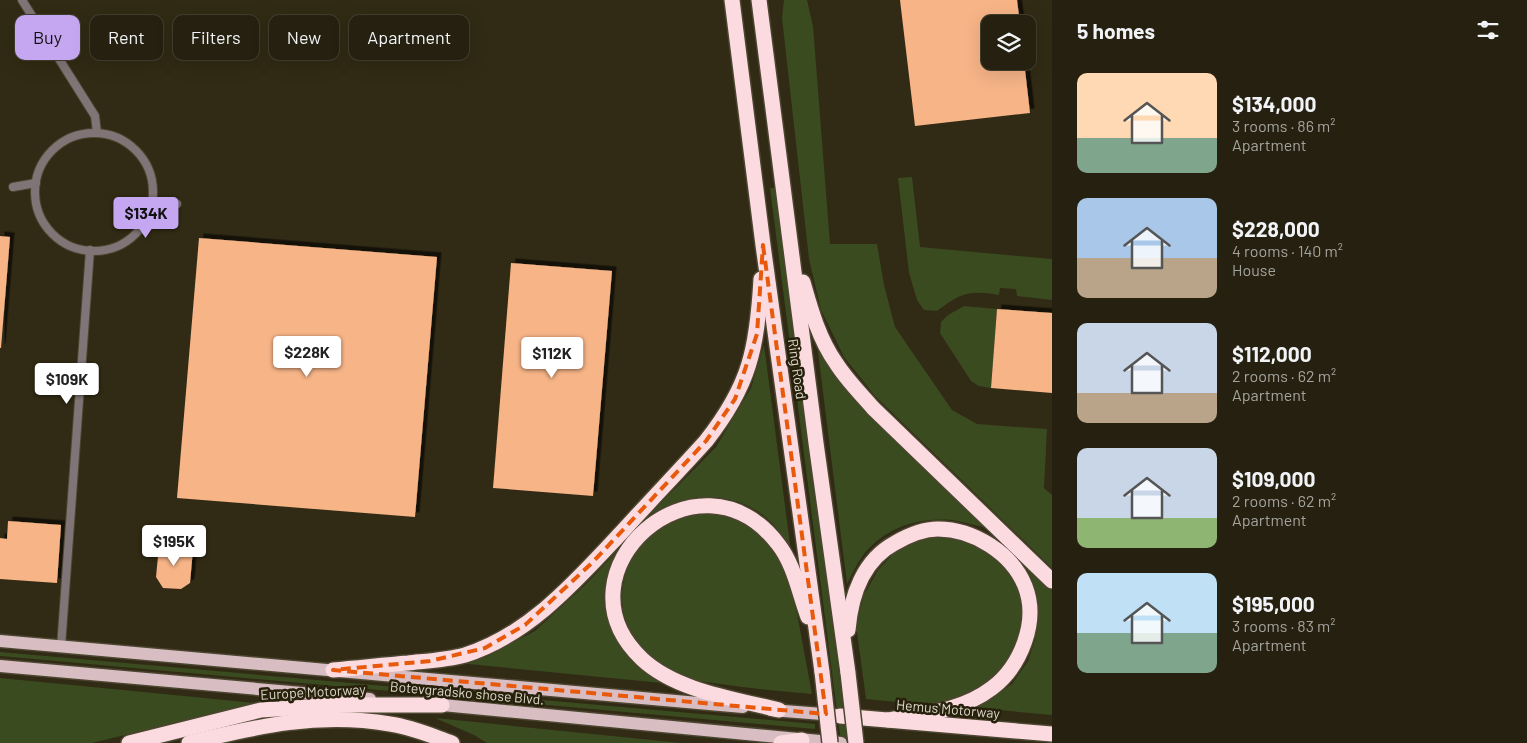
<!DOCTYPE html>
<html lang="en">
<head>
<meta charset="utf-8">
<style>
	:root { --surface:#25200f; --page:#312d1d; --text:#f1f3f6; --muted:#a3a39e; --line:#423e2f; --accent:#c5a7f1 }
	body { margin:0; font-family:Barlow,sans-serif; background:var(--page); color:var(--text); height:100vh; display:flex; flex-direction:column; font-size:19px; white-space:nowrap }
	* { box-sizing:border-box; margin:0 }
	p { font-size:16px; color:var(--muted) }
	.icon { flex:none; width:28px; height:28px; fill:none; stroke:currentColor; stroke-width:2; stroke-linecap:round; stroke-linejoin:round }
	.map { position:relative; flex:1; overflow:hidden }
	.drawer { display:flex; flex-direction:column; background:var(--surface); width:475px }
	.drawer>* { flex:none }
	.top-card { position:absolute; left:15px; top:15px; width:475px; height:45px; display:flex; gap:10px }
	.tools { position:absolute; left:981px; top:15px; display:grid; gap:10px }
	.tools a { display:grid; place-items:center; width:55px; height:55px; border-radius:10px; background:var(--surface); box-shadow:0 5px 20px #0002,0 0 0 1px var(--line); font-size:25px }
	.price { position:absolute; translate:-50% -42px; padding:0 11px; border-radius:5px; background:#fff; color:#222; font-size:16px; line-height:32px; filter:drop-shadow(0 1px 2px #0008) }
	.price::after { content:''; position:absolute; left:50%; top:30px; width:15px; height:11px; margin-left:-8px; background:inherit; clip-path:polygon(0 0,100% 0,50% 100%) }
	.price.current { background:var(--accent); color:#111 }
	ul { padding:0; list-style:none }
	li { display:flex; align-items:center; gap:15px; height:125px; padding:0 25px }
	li span { display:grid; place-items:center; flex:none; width:140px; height:100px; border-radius:10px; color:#555 }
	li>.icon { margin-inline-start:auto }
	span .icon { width:60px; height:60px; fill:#fffc; stroke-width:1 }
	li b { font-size:21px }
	h2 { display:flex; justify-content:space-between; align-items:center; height:60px; padding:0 25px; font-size:21px }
	.tag { padding:0 18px; border-radius:10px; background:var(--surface); box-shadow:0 5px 20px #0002,0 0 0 1px var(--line); font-size:18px; line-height:45px }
	.tag.current { background:var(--accent); color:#111 }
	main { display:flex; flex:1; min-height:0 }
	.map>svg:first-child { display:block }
	.green { fill:#3a4b20 }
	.building { fill:#f6b487; filter:url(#shadow) }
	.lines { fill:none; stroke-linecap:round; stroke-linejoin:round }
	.street-casing { stroke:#4c4631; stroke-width:10 }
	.primary-casing { stroke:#4c4631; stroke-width:15 }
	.highway-casing { stroke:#4c4631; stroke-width:18 }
	.street { stroke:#817476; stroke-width:8 }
	.primary { stroke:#d8bdc2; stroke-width:12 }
	.highway { stroke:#fbdbe0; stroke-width:15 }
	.highway-bridge-casing { stroke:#4c4631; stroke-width:18; stroke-linecap:butt }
	.highway-bridge { stroke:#fbdbe0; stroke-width:15 }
	.marked { fill:none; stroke:#e8590c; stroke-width:4; stroke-dasharray:10 6; stroke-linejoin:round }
	.labels { text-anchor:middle; stroke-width:5; stroke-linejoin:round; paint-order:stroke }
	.street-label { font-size:14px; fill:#dcd8cb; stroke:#27200b }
</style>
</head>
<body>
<main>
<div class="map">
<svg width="1052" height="743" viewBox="0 0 1052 743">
	<defs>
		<filter id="shadow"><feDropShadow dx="4.5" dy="-4.5" stdDeviation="0" flood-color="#0009"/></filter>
	</defs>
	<rect width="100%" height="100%" fill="#312a14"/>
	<g class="green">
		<path d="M784,0H807L813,26L830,244H877L884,285L895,327L952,410L977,424L1047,429L1044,488L1052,495V568L875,396L844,357L821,310L809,259L782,18Z"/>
		<path d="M912,177L920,247L1052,259V300L1017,296L1016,289L1000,288L999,295C969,290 961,293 937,311L924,310L917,300L909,273L898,178Z"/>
		<path d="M770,188H776L848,743H841Z"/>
		<path d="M964,306L997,309L991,388L979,386L971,381L940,333L941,322L948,315Z"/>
		<path d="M816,336L990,529C978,526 964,522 952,520C918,517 883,528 862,557C856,565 852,575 847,584Z"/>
		<path d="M764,345L791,552C785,542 779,530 772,523C751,501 717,493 689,499C675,502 662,509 649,515L716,447L751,388Z"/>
		<path d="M717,511L742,520L764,537L780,558L792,586L812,694C779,691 746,688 713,683C701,681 684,679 673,673C659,665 644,654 635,641C608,601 626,546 665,522C682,513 699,512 717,511Z"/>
		<path d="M924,538H949L980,545L1005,564L1020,588L1025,611L1022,630L1013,655L991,681L964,697L938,706L866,699L856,625L864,595L878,570L893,554L907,545Z"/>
		<path d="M617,551C604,593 603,635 640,667C647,673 655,678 662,683L458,663L486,657L535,631L586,584Z"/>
		<path d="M1022,559L1052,590V715L977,708L1012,684L1028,661L1035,640L1039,613L1033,582Z"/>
		<path d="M0,652L815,724V729L0,656Z"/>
		<path d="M0,678L256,703L92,743H0Z"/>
		<path d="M435,718L682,743H487L474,735Z"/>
	</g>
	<g class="building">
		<path d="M900,0H1017L1020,24H990V61H1024L1030,113L915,126Z"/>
		<path d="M0,236L10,237L1,348H0Z"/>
		<path d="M199,238L437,257L415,517L177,498Z"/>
		<path d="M511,263L612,271L593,496L493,488Z"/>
		<path d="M997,309L1052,313V393L991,388Z"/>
		<path d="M8,521L61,525L57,583L0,579V538L7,539Z"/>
		<path d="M159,546L193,549L190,583L181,589L163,588L156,577Z"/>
	</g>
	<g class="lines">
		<defs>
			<g id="street">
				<path d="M22,0L95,116L97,133"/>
				<circle cx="94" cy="192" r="59"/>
				<path d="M13,187L36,183"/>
				<path d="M152,202L177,204"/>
				<path d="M61,647L90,250"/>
			</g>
			<g id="primary">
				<path d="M0,641L743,707"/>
				<path d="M0,666L370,699"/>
				<path d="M432,704L841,743"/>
				<path d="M771,710L835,715"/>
			</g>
			<g id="highway">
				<path d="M732,0L763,245L822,672"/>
				<path d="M759,0L816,443L848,673"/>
				<path d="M803,282C811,310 819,339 836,363C846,379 860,393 873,408L1052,581"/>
				<path d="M848,630C851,596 863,560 895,543C907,536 923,529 938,529C973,529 1012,553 1025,586C1039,621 1021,666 992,688C962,711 924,714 888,720"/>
				<path d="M333,670C358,668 383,665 408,663C427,661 447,660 465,655C529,635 576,581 621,533C649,502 678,472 706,441C750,385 757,349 761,279"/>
				<path d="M779,710C736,699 676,691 642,659C550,572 698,440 778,544C794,564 799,593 808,617"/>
				<path d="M840,716L1052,734"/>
				<path d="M129,743L261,710L339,705H442"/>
				<path d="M189,743C258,726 319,712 390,724C412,727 432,736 452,743"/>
				<path d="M781,743L802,740"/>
			</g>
		</defs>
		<use href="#street" class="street-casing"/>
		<use href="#primary" class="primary-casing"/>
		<use href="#highway" class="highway-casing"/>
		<use href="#street" class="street"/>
		<use href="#primary" class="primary"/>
		<use href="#highway" class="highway"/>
		<defs>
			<g id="highway-bridge">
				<path d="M822,672L830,743"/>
				<path d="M848,673L856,743"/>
			</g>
		</defs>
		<use href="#highway-bridge" class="highway-bridge-casing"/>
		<use href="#highway-bridge" class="highway-bridge"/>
	</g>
	<path class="marked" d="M763,245L826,714L333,670L430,661L485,648L525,625L592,563L706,441L735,399L757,334Z"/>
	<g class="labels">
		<g class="street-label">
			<text transform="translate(797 369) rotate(82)" y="5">Ring Road</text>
			<text transform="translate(313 692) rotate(-3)" y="5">Europe Motorway</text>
			<text transform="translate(467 693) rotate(5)" y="5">Botevgradsko shose Blvd.</text>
			<text transform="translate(948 709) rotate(5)" y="5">Hemus Motorway</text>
		</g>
	</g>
</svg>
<div class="tools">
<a><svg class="icon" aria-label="layers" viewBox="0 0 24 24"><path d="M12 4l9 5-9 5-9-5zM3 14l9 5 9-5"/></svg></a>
</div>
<b class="price current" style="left:146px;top:239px">$134K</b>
<b class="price" style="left:307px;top:378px">$228K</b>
<b class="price" style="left:552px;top:379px">$112K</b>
<b class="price" style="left:67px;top:405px">$109K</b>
<b class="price" style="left:174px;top:567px">$195K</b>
<div class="top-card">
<a class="tag current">Buy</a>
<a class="tag">Rent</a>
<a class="tag">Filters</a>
<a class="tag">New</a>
<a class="tag">Apartment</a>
</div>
</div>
<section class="drawer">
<h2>5 homes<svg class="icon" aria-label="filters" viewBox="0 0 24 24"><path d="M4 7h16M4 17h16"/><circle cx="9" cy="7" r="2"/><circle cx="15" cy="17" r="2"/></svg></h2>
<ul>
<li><span style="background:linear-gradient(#ffd9b3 65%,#7fa58c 0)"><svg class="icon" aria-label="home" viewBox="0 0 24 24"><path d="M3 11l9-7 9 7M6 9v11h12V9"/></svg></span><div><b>$134,000</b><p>3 rooms · 86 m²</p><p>Apartment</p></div></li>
<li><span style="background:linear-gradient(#a9c7e8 60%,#b9a48a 0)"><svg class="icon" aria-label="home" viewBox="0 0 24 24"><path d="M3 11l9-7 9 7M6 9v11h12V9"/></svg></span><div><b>$228,000</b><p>4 rooms · 140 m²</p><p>House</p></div></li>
<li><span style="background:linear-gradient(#c9d6e8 70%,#b9a48a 0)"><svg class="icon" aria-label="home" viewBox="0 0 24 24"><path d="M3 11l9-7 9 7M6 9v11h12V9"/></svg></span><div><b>$112,000</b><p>2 rooms · 62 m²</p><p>Apartment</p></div></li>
<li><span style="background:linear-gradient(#c9d6e8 70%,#8fb573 0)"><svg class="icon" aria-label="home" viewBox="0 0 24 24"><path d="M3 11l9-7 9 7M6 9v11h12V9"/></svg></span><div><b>$109,000</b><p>2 rooms · 62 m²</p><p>Apartment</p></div></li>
<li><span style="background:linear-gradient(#bfe0f5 60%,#7fa58c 0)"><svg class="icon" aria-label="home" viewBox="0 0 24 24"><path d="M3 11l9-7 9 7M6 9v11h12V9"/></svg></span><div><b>$195,000</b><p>3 rooms · 83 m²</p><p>Apartment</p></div></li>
</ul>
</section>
</main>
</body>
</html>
